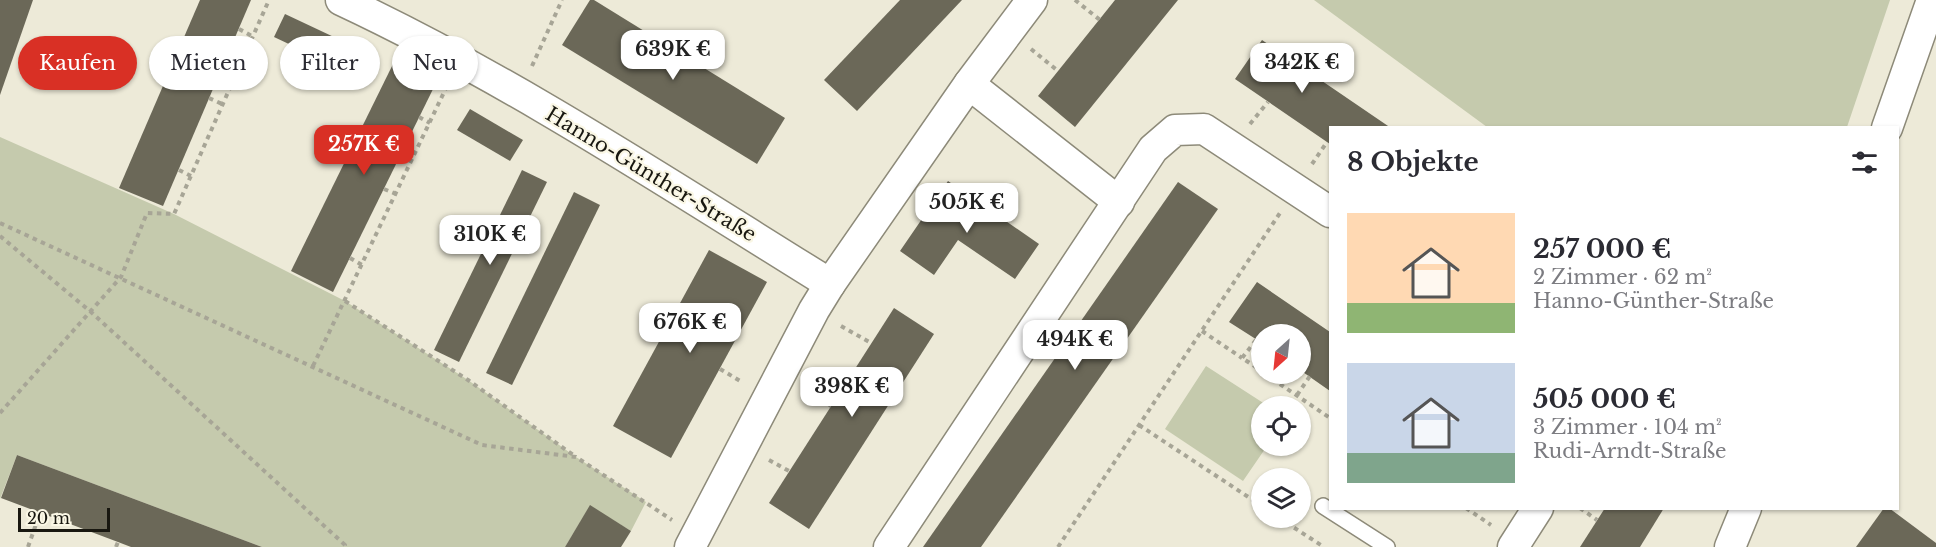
<!DOCTYPE html>
<html lang="de">
<head>
<meta charset="utf-8">
<style>
	:root { --surface:#fff; --page:#f7f7f7; --text:#2b2b33; --muted:#7c7c81; --accent:#d93025 }
	body { margin:0; font-family:"Libre Baskerville",serif; background:var(--page); color:var(--text); height:100vh; display:flex; flex-direction:column; font-size:22px; white-space:nowrap }
	* { box-sizing:border-box; margin:0 }
	p { font-size:20px; color:var(--muted) }
	.icon { flex:none; width:33px; height:33px; fill:none; stroke:currentColor; stroke-width:2; stroke-linecap:round; stroke-linejoin:round }
	.map { position:relative; flex:1; overflow:hidden }
	.sheet { position:absolute; left:1329px; top:126px; width:570px; height:384px; display:flex; flex-direction:column; background:var(--surface); border-radius:0px; box-shadow:0 2px 4px #0004 }
	.sheet>* { flex:none }
	.top-card { position:absolute; left:18px; top:36px; width:570px; height:54px; display:flex; gap:12px }
	.needle { width:39px; rotate:207deg }
	.buttons { position:absolute; left:1251px; top:324px; display:grid; gap:12px }
	.buttons a { display:grid; place-items:center; width:60px; height:60px; border-radius:50%; background:var(--surface); box-shadow:0 2px 4px #0004; font-size:30px }
	.scale { position:absolute; left:18px; bottom:15px; width:92px; box-sizing:border-box; padding-left:6px; border:3px solid #181710; border-top:0; font-size:16px; line-height:21px; white-space:nowrap; color:#181710; -webkit-text-stroke:4px #faf7e5; paint-order:stroke }
	.price { position:absolute; translate:-50% -51px; padding:0 14px; border-radius:12px; background:#fff; color:#222; font-size:20px; line-height:39px; filter:drop-shadow(0 2px 3px #0008) }
	.price::after { content:''; position:absolute; left:50%; top:36px; width:18px; height:14px; margin-left:-9px; background:inherit; clip-path:polygon(0 0,100% 0,50% 100%) }
	.price.on { background:var(--accent); color:#fff }
	ul { padding:0; list-style:none }
	li { display:flex; align-items:center; gap:18px; height:150px; padding:0 18px }
	li span { display:grid; place-items:center; flex:none; width:168px; height:120px; border-radius:0px; color:#555 }
	li>.icon { margin-inline-start:auto }
	span .icon { width:72px; height:72px; fill:#fffc; stroke-width:1 }
	li b { font-size:26px }
	h2 { display:flex; justify-content:space-between; align-items:center; height:72px; padding:0 18px; font-size:26px }
	.chip { padding:0 21px; border-radius:27px; background:var(--surface); box-shadow:0 2px 4px #0004; font-size:21px; line-height:54px }
	.chip.on { background:var(--accent); color:#fff }
	.map>svg:first-child { display:block }
	.green { fill:#c5caad }
	.building { fill:#6b6858 }
	.lines { fill:none; stroke-linecap:round; stroke-linejoin:round }
	.service-casing { stroke:#8d8a79; stroke-width:18 }
	.minor-casing { stroke:#8d8a79; stroke-width:33 }
	.path { stroke:#a7a596; stroke-width:4; stroke-dasharray:4.5 4.5; stroke-linecap:butt }
	.service { stroke:#fff; stroke-width:15 }
	.minor { stroke:#fff; stroke-width:30 }
	.labels { text-anchor:middle; stroke-width:4.5; stroke-linejoin:round; paint-order:stroke }
	.street-label { font-size:20px; fill:#181710; stroke:#faf7e5 }
</style>
</head>
<body>
<div class="map">
<svg width="1936" height="547" viewBox="0 0 1936 547">
	<rect width="100%" height="100%" fill="#edead8"/>
	<g class="green">
		<path d="M1314,0H1890L1847,127H1487Z"/>
		<path d="M0,137L174,214L345,301L468,380L576,457L646,502L631,531L590,506L565,547H262L17,455L0,499Z"/>
		<path d="M1206,366L1268,406H1262V446H1267L1243,481L1165,429Z"/>
	</g>
	<g class="building">
		<path d="M0,0H33L0,95Z"/>
		<path d="M200,0H251L163,206L119,188Z"/>
		<path d="M590,0H594L785,118L757,164L562,45Z"/>
		<path d="M900,0H962L857,111L824,80Z"/>
		<path d="M1115,0H1178L1075,127L1038,96Z"/>
		<path d="M285,14L353,46L342,69L274,37Z"/>
		<path d="M1262,40L1391,128H1330V144L1327,142L1235,79Z"/>
		<path d="M395,60L437,81L333,292L291,271Z"/>
		<path d="M470,109L523,140L510,161L457,130Z"/>
		<path d="M522,170L547,182L459,362L434,350Z"/>
		<path d="M948,181L1039,244L1015,279L958,240L934,275L900,251Z"/>
		<path d="M1178,182L1218,209L981,547H923Z"/>
		<path d="M574,192L600,205L512,385L486,373Z"/>
		<path d="M709,250L767,282L671,458L613,426Z"/>
		<path d="M1257,282L1330,332V391L1300,370V334H1262V343L1229,322Z"/>
		<path d="M894,308L934,334L809,529L769,503Z"/>
		<path d="M17,455L262,547H131L118,542L1,498Z"/>
		<path d="M590,505L631,531L621,547H565Z"/>
		<path d="M1605,508H1664L1640,547H1580Z"/>
		<path d="M1884,508H1889L1936,543V547H1856Z"/>
	</g>
	<g class="lines">
		<defs>
			<path id="service" d="M1323,506L1387,547"/>
			<g id="minor">
				<path d="M341,0C512,80 670,185 830,284"/>
				<path d="M969,84L1119,202"/>
				<path d="M1887,128L1932,0"/>
				<path d="M690,547L814,310L830,284L969,84L1032,0"/>
				<path d="M889,547L1153,149L1175,130L1204,129L1330,212"/>
				<path d="M1513,547L1538,508"/>
				<path d="M1730,547L1746,508"/>
			</g>
		</defs>
		<use href="#service" class="service-casing"/>
		<use href="#minor" class="minor-casing"/>
		<g class="path">
			<path d="M1075,0L1100,20"/>
			<path d="M239,29L252,36"/>
			<path d="M1031,49L1058,71"/>
			<path d="M532,66L562,0"/>
			<path d="M209,98L222,104"/>
			<path d="M419,117L430,123"/>
			<path d="M1250,124L1268,102"/>
			<path d="M1312,164L1327,142"/>
			<path d="M179,170L191,176"/>
			<path d="M384,189L396,194"/>
			<path d="M0,223L482,445L576,457L672,520"/>
			<path d="M0,236L91,312L345,545L344,547"/>
			<path d="M350,258L362,265"/>
			<path d="M345,301L468,380L576,457"/>
			<path d="M841,326L871,343"/>
			<path d="M1202,331L1242,358"/>
			<path d="M1256,340L1242,358L1262,371"/>
			<path d="M313,366L447,86"/>
			<path d="M720,369L742,382"/>
			<path d="M1265,374L1330,418"/>
			<path d="M806,391L831,406"/>
			<path d="M1297,395L1310,376"/>
			<path d="M0,413L121,277L147,213L174,214L269,0"/>
			<path d="M1139,425L1262,506"/>
			<path d="M769,460L789,471"/>
			<path d="M1466,508L1491,525"/>
			<path d="M1580,508L1597,520"/>
			<path d="M1279,518L1324,547"/>
			<path d="M28,547L40,513"/>
			<path d="M116,547L118,542"/>
			<path d="M1058,547L1280,213"/>
		</g>
		<use href="#service" class="service"/>
		<use href="#minor" class="minor"/>
	</g>
	<g class="labels">
		<g class="street-label">
			<text transform="translate(651 174) rotate(31)" y="7">Hanno-Günther-Straße</text>
		</g>
	</g>
</svg>
<div class="buttons">
<a><svg class="needle" viewBox="-14 -14 28 28"><path d="M0-13l5 13h-10z" fill="#e53935"/><path d="M0 13l5-13h-10z" fill="#7c7c81"/></svg></a>
<a><svg class="icon" aria-label="locate" viewBox="0 0 24 24"><circle cx="12" cy="12" r="6"/><path d="M12 2v4M12 18v4M2 12h4M18 12h4"/></svg></a>
<a><svg class="icon" aria-label="layers" viewBox="0 0 24 24"><path d="M12 4l9 5-9 5-9-5zM3 14l9 5 9-5"/></svg></a>
</div>
<div class="scale">20 m</div>
<b class="price" style="left:673px;top:81px">639K €</b>
<b class="price" style="left:1302px;top:94px">342K €</b>
<b class="price on" style="left:364px;top:176px">257K €</b>
<b class="price" style="left:967px;top:234px">505K €</b>
<b class="price" style="left:490px;top:266px">310K €</b>
<b class="price" style="left:690px;top:354px">676K €</b>
<b class="price" style="left:1075px;top:371px">494K €</b>
<b class="price" style="left:852px;top:418px">398K €</b>
<div class="top-card">
<a class="chip on">Kaufen</a>
<a class="chip">Mieten</a>
<a class="chip">Filter</a>
<a class="chip">Neu</a>
</div>
<section class="sheet">
<h2>8 Objekte<svg class="icon" aria-label="filters" viewBox="0 0 24 24"><path d="M4 7h16M4 17h16"/><circle cx="9" cy="7" r="2"/><circle cx="15" cy="17" r="2"/></svg></h2>
<ul>
<li><span style="background:linear-gradient(#ffd9b3 75%,#8fb573 0)"><svg class="icon" aria-label="home" viewBox="0 0 24 24"><path d="M3 11l9-7 9 7M6 9v11h12V9"/></svg></span><div><b>257 000 €</b><p>2 Zimmer · 62 m²</p><p>Hanno-Günther-Straße</p></div></li>
<li><span style="background:linear-gradient(#c9d6e8 75%,#7fa58c 0)"><svg class="icon" aria-label="home" viewBox="0 0 24 24"><path d="M3 11l9-7 9 7M6 9v11h12V9"/></svg></span><div><b>505 000 €</b><p>3 Zimmer · 104 m²</p><p>Rudi-Arndt-Straße</p></div></li>
</ul>
</section>
</div>
</body>
</html>
